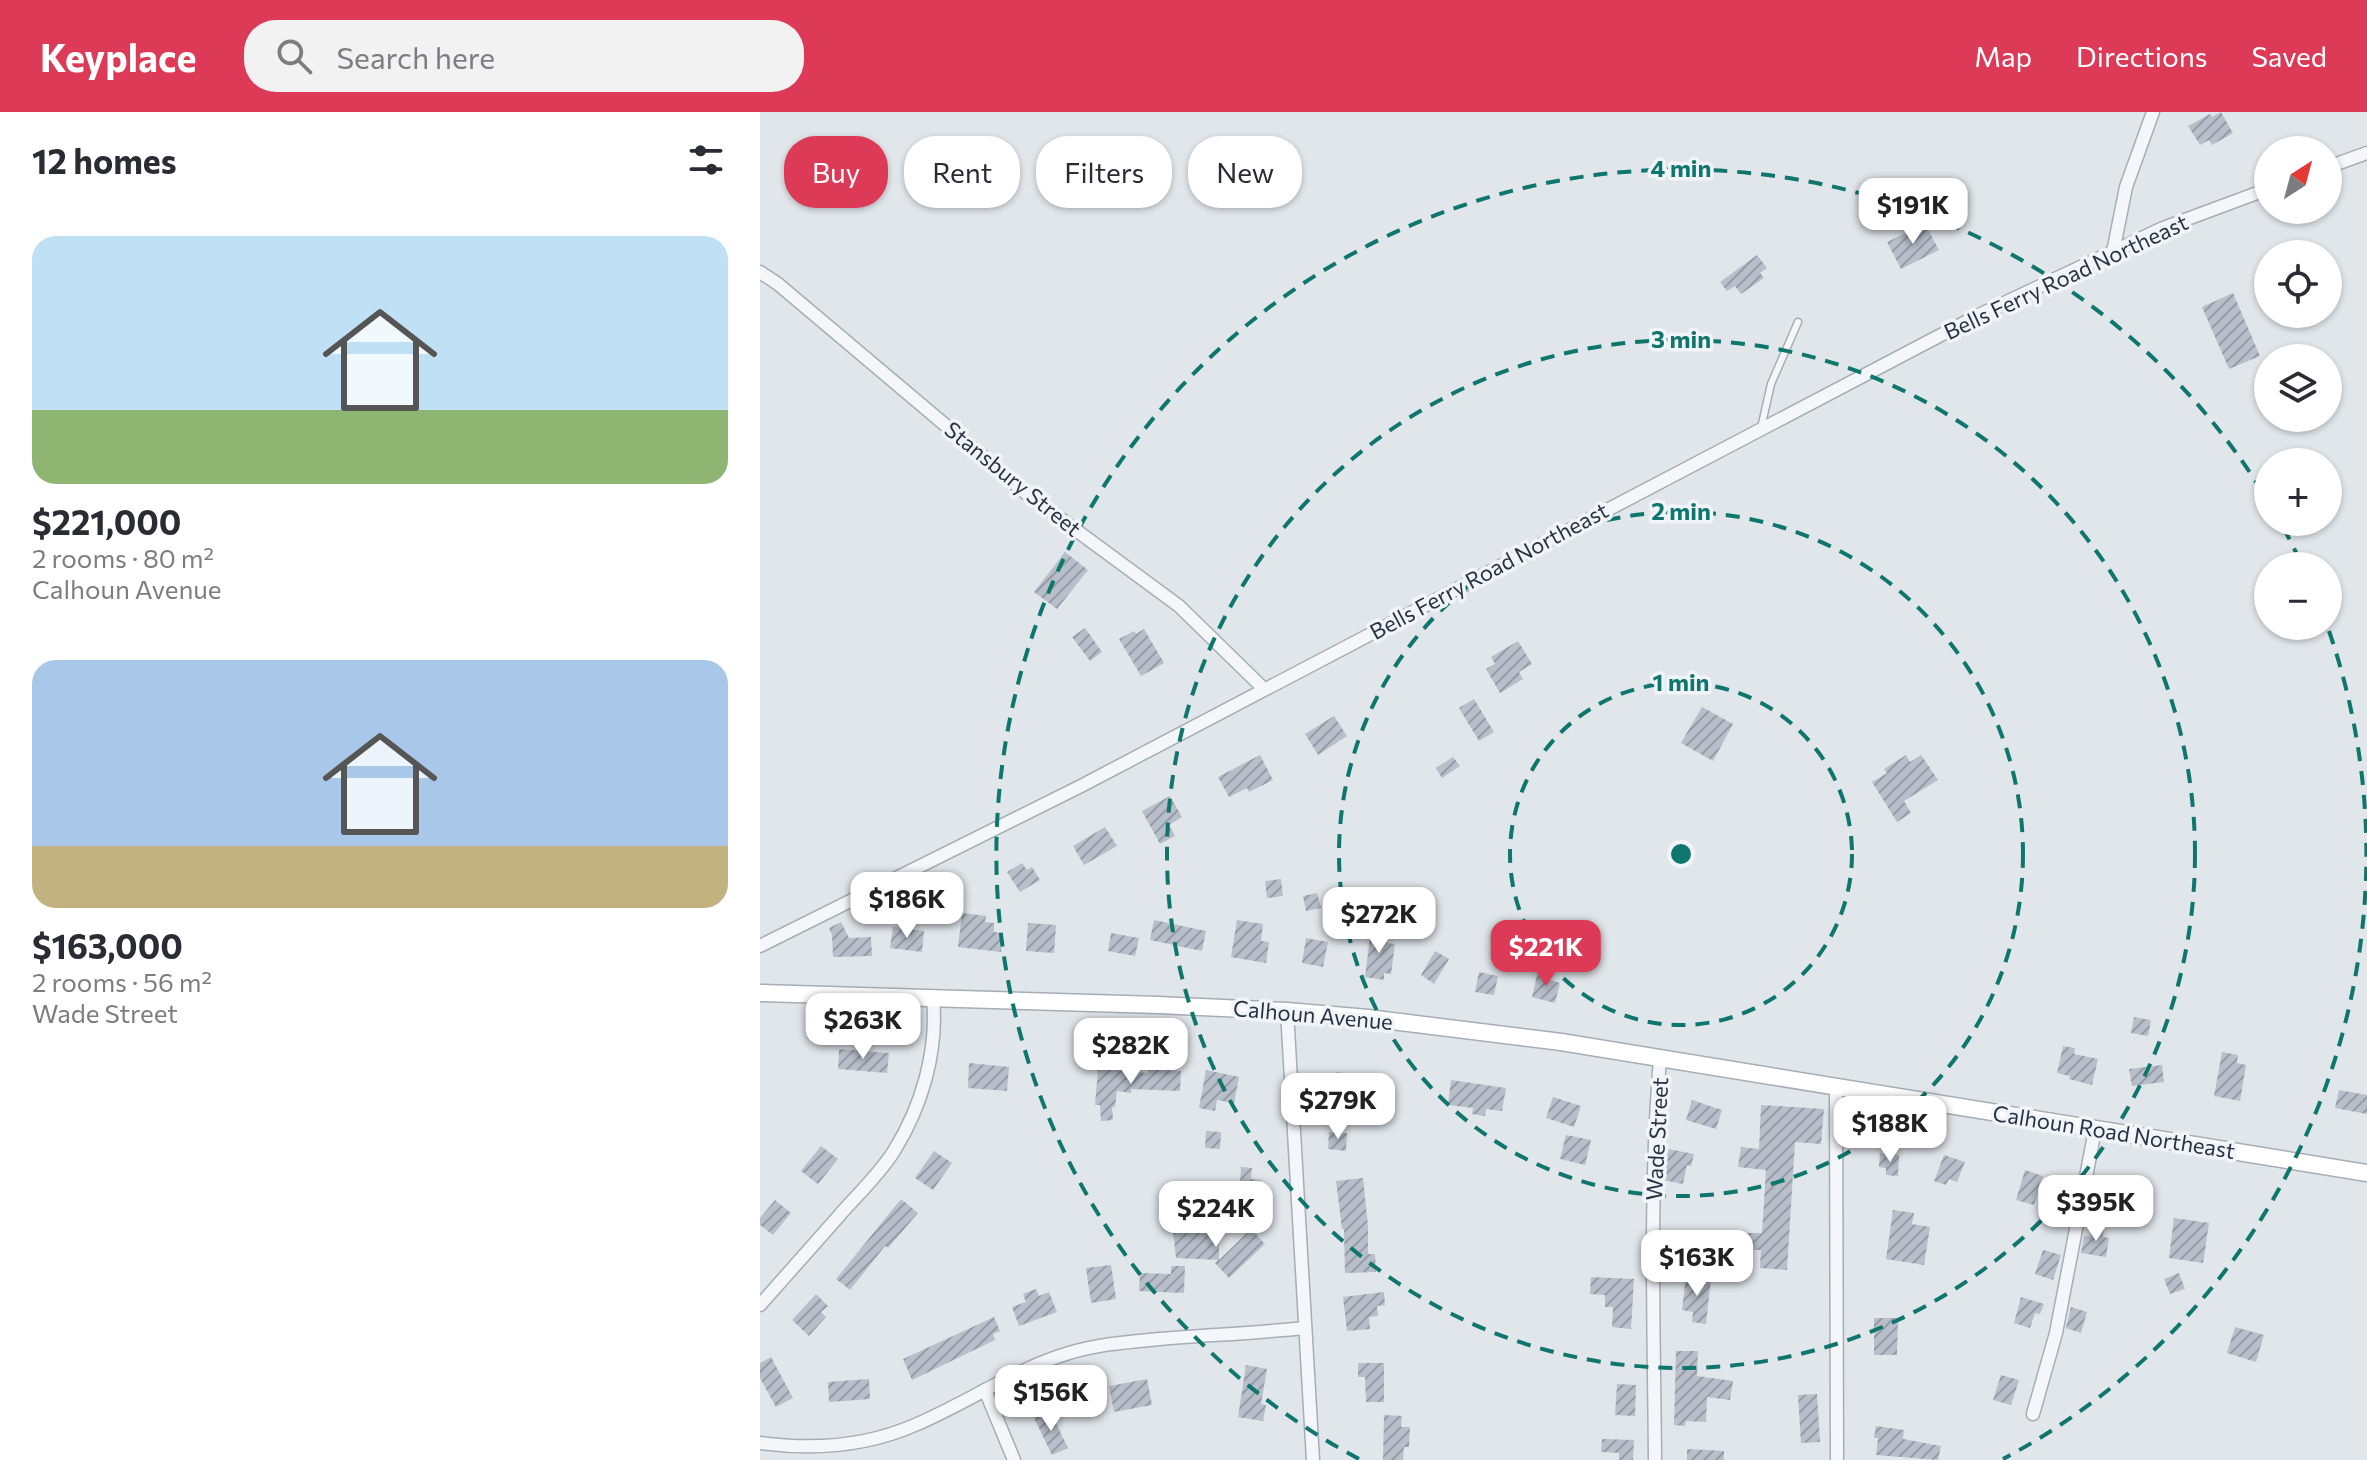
<!DOCTYPE html>
<html lang="en">
<head>
<meta charset="utf-8">
<style>
	:root { --surface:#fff; --page:#f2f2f3; --text:#2b2b33; --muted:#7c7c81; --accent:#dd3a58 }
	body { margin:0; font-family:Commissioner,sans-serif; background:var(--page); color:var(--text); height:100vh; display:flex; flex-direction:column; font-size:30px; white-space:nowrap }
	* { box-sizing:border-box; margin:0 }
	p { font-size:26px; color:var(--muted) }
	.icon { flex:none; width:44px; height:44px; fill:none; stroke:currentColor; stroke-width:2; stroke-linecap:round; stroke-linejoin:round }
	.map { position:relative; flex:1; overflow:hidden }
	.drawer { display:flex; flex-direction:column; background:var(--surface); width:760px }
	.drawer>* { flex:none }
	.hud { position:absolute; left:24px; top:24px; width:760px; height:72px; display:flex; gap:16px }
	.needle { width:52px; rotate:36deg }
	.tools { position:absolute; left:1494px; top:24px; display:grid; gap:16px }
	.tools a { display:grid; place-items:center; width:88px; height:88px; border-radius:50%; background:var(--surface); box-shadow:0 2px 6px #0004; font-size:40px }
	.price { position:absolute; translate:-50% -68px; padding:0 18px; border-radius:16px; background:#fff; color:#222; font-size:26px; line-height:52px; filter:drop-shadow(0 2px 4px #0008) }
	.price::after { content:''; position:absolute; left:50%; top:48px; width:24px; height:18px; margin-left:-12px; background:inherit; clip-path:polygon(0 0,100% 0,50% 100%) }
	.price.active { background:var(--accent); color:#fff }
	ul { padding:0; list-style:none }
	li { display:grid; align-content:center; gap:16px; height:424px; padding:0 32px }
	li span { display:grid; place-items:center; height:248px; border-radius:24px; color:#555 }
	li>.icon { margin-inline-start:auto }
	span .icon { width:144px; height:144px; fill:#fffc; stroke-width:1 }
	li b { font-size:34px }
	h2 { display:flex; justify-content:space-between; align-items:center; height:96px; padding:0 32px; font-size:34px }
	.chip { padding:0 28px; border-radius:32px; background:var(--surface); box-shadow:0 2px 6px #0004; font-size:28px; line-height:72px }
	.chip.active { background:var(--accent); color:#fff }
	header { display:flex; align-items:center; gap:48px; box-sizing:border-box; height:112px; padding:0 40px; background:var(--accent); color:#fff }
	header strong { font-size:38px }
	nav { display:flex; gap:44px; margin-inline-start:auto; font-size:28px }
	.search { width:560px; height:72px; background:var(--page); display:flex; align-items:center; gap:20px; box-sizing:border-box; padding:0 28px; border-radius:32px; color:var(--muted); font-size:30px }
	main { display:flex; flex:1; min-height:0 }
	.map>svg:first-child { display:block }
	.building { fill:url(#building-hatch) }
	.lines { fill:none; stroke-linecap:round; stroke-linejoin:round }
	.lane-casing { stroke:#a5adb6; stroke-width:9 }
	.street-casing { stroke:#a5adb6; stroke-width:15 }
	.secondary-casing { stroke:#a5adb6; stroke-width:19 }
	.lane { stroke:#f5f6f9; stroke-width:6 }
	.street { stroke:#f5f6f9; stroke-width:12 }
	.secondary { stroke:#fff; stroke-width:16 }
	.ring { fill:none; stroke:#0f766e; stroke-width:4; stroke-dasharray:14 10 }
	.labels { text-anchor:middle; stroke-width:7; stroke-linejoin:round; paint-order:stroke }
	.street-label { font-size:22px; fill:#273345; stroke:#f1f4f8 }
	.centre { fill:#0f766e; stroke:#f1f4f8; stroke-width:4 }
	.ring-label { font-size:24px; text-anchor:middle; font-weight:bold; fill:#0f766e; stroke:#f1f4f8; stroke-width:7; stroke-linejoin:round; paint-order:stroke }
</style>
</head>
<body>
<header>
<strong>Keyplace</strong>
<div class="search"><svg class="icon" aria-label="search" viewBox="0 0 24 24"><circle cx="10" cy="10" r="6"/><path d="M15 15l6 6"/></svg>Search here</div>
<nav><a>Map</a><a>Directions</a><a>Saved</a></nav>
</header>
<main>
<section class="drawer">
<h2>12 homes<svg class="icon" aria-label="filters" viewBox="0 0 24 24"><path d="M4 7h16M4 17h16"/><circle cx="9" cy="7" r="2"/><circle cx="15" cy="17" r="2"/></svg></h2>
<ul>
<li><span style="background:linear-gradient(#bfe0f5 70%,#8fb573 0)"><svg class="icon" aria-label="home" viewBox="0 0 24 24"><path d="M3 11l9-7 9 7M6 9v11h12V9"/></svg></span><div><b>$221,000</b><p>2 rooms · 80 m²</p><p>Calhoun Avenue</p></div></li>
<li><span style="background:linear-gradient(#a9c7e8 75%,#c2b280 0)"><svg class="icon" aria-label="home" viewBox="0 0 24 24"><path d="M3 11l9-7 9 7M6 9v11h12V9"/></svg></span><div><b>$163,000</b><p>2 rooms · 56 m²</p><p>Wade Street</p></div></li>
</ul>
</section>
<div class="map">
<svg width="1607" height="1348" viewBox="0 0 1607 1348">
	<defs>
		<pattern id="building-hatch" width="6" height="6" patternUnits="userSpaceOnUse" patternTransform="scale(2)"><rect width="6" height="6" fill="#b8bfca"/><path d="M-1 1l2-2M0 6l6-6M5 7l2-2" fill="none" stroke="#969ca6"/></pattern>
	</defs>
	<rect width="100%" height="100%" fill="#e1e6eb"/>
	<g class="building">
		<path d="M1461,0L1473,21L1452,33L1449,28L1440,33L1428,14L1450,2L1452,5Z"/>
		<path d="M1165,112L1179,138L1141,157L1127,130Z"/>
		<path d="M997,143L1007,156L1000,161L1004,166L981,182L975,174L967,179L960,170Z"/>
		<path d="M1473,181L1500,244L1469,257L1442,195Z"/>
		<path d="M305,440L328,458L297,497L274,480Z"/>
		<path d="M325,516L342,540L330,549L312,525Z"/>
		<path d="M384,517L404,551L381,564L359,527L374,519L376,522Z"/>
		<path d="M758,529L772,552L759,560L763,567L740,581L726,557L735,552L731,545Z"/>
		<path d="M714,587L734,620L719,629L699,596Z"/>
		<path d="M942,595L973,612L953,649L921,631Z"/>
		<path d="M574,604L587,624L558,643L545,622Z"/>
		<path d="M500,643L513,668L489,680L487,676L469,685L458,665Z"/>
		<path d="M1146,643L1150,650L1161,643L1178,668L1144,689L1151,701L1137,710L1112,670L1127,661L1124,657Z"/>
		<path d="M693,645L700,654L682,666L676,656Z"/>
		<path d="M410,684L422,705L409,713L415,724L400,732L382,699Z"/>
		<path d="M345,715L357,734L324,753L313,734Z"/>
		<path d="M262,751L267,758L272,755L280,768L260,780L247,760Z"/>
		<path d="M521,767L523,784L507,786L505,769Z"/>
		<path d="M557,781L561,796L546,799L543,784Z"/>
		<path d="M647,784L662,787L658,809L644,806Z"/>
		<path d="M202,801L226,804L225,810L234,811V820L243,821L241,840L198,835Z"/>
		<path d="M394,808L446,819L442,839L390,828Z"/>
		<path d="M477,808L503,812L501,829L509,830L506,851L471,845Z"/>
		<path d="M81,810L89,826L111,825L112,844L73,845L72,823L69,816Z"/>
		<path d="M268,811L296,813L294,841L266,839Z"/>
		<path d="M133,815L164,819L162,840L130,836Z"/>
		<path d="M611,817L628,819L627,831L635,832L631,862L624,861V868L605,865Z"/>
		<path d="M351,821L379,826L375,844L348,839Z"/>
		<path d="M744,824L759,825V848L743,847Z"/>
		<path d="M546,826L568,830L563,855L542,851Z"/>
		<path d="M675,839L689,847L674,872L661,863Z"/>
		<path d="M778,859L789,862L787,867L800,871L795,891L772,885Z"/>
		<path d="M719,860L738,864L734,883L715,880Z"/>
		<path d="M1374,905L1391,908L1388,924L1371,921Z"/>
		<path d="M1303,934L1315,936L1314,942L1338,947L1332,973L1309,967L1310,964L1297,961Z"/>
		<path d="M79,937L129,941L127,961L78,957Z"/>
		<path d="M1462,940L1478,943L1477,951L1486,953L1480,989L1454,984Z"/>
		<path d="M209,951L249,955L247,979L208,976Z"/>
		<path d="M1402,953L1404,970L1372,974L1369,957Z"/>
		<path d="M338,956L388,961V957L421,959L420,979L371,977V981L357,979L355,995H352L353,1008L341,1009L340,993H335Z"/>
		<path d="M446,958L479,965L474,991L457,988L455,999L439,996Z"/>
		<path d="M577,960L609,965L604,996L577,991L575,1000L559,997L562,981L573,984Z"/>
		<path d="M691,968L746,976L742,999L726,997L725,1004L712,1002L713,996L688,993Z"/>
		<path d="M1579,978L1607,983V1002L1575,996Z"/>
		<path d="M793,985L821,994L814,1015L786,1006Z"/>
		<path d="M932,988L962,998L956,1017L926,1008Z"/>
		<path d="M1001,993L1064,997L1061,1032L1035,1030L1027,1158L1000,1156L1001,1138H941V1121H1002L1006,1058L978,1055L981,1035L999,1037Z"/>
		<path d="M446,1019L461,1020L460,1037L445,1036Z"/>
		<path d="M569,1020L587,1021L586,1039L568,1037Z"/>
		<path d="M806,1023L831,1028L825,1053L800,1047Z"/>
		<path d="M61,1034L78,1047L58,1072L41,1059Z"/>
		<path d="M908,1037L934,1042L931,1054L927,1053L923,1072L903,1068Z"/>
		<path d="M174,1039L192,1051L173,1078L155,1066Z"/>
		<path d="M1120,1041L1139,1043L1138,1064L1126,1063V1056L1119,1055Z"/>
		<path d="M1184,1043L1205,1050L1197,1070L1189,1067L1186,1073L1174,1069Z"/>
		<path d="M481,1055L492,1056L491,1067L501,1068L498,1107L478,1106Z"/>
		<path d="M1265,1058L1283,1064L1274,1093L1256,1088Z"/>
		<path d="M603,1066L608,1114V1142H615L616,1160L585,1161L584,1117H582L576,1069Z"/>
		<path d="M141,1087L158,1101L128,1136L125,1134L90,1178L76,1167Z"/>
		<path d="M15,1088L31,1101L13,1123L0,1113V1106Z"/>
		<path d="M1133,1098L1154,1101L1152,1112L1170,1115L1164,1153L1126,1147Z"/>
		<path d="M1414,1106L1449,1111L1443,1151L1409,1146Z"/>
		<path d="M1332,1114L1344,1116L1343,1125L1349,1126L1346,1145L1321,1141L1324,1124L1330,1125Z"/>
		<path d="M430,1117V1119L459,1120V1148L491,1117L505,1132L469,1166L455,1151L458,1148L416,1146L413,1119Z"/>
		<path d="M1283,1138L1301,1143L1293,1168L1275,1162Z"/>
		<path d="M351,1153L356,1187L331,1191L326,1156Z"/>
		<path d="M411,1154H425L424,1181L379,1179L380,1161L411,1162Z"/>
		<path d="M1419,1161L1425,1177L1410,1182L1404,1167Z"/>
		<path d="M926,1163L951,1166L946,1212L932,1210L933,1200L922,1198Z"/>
		<path d="M831,1165L874,1167L871,1217L852,1215L853,1195H845V1183L830,1182Z"/>
		<path d="M276,1177L279,1184L289,1180L297,1200L259,1214L252,1195L266,1190L263,1182Z"/>
		<path d="M624,1180L625,1193L617,1194L618,1204L609,1205L610,1217L587,1219L583,1185Z"/>
		<path d="M56,1182L68,1194L61,1200L66,1205L49,1224L32,1208Z"/>
		<path d="M1261,1185L1284,1192L1280,1202L1275,1201L1270,1216L1254,1211Z"/>
		<path d="M1311,1195L1327,1200L1321,1221L1306,1216Z"/>
		<path d="M234,1205L240,1219L233,1222L235,1228L152,1268L143,1247Z"/>
		<path d="M1114,1206H1138L1137,1243H1114Z"/>
		<path d="M1475,1215L1504,1223L1496,1250L1467,1241Z"/>
		<path d="M916,1239H938L937,1264L973,1269L970,1288L947,1285L946,1310L926,1309L925,1314L914,1313Z"/>
		<path d="M11,1245L33,1286L16,1295L0,1266V1251Z"/>
		<path d="M598,1251H624V1290H606L605,1265H598Z"/>
		<path d="M486,1253L507,1257L501,1292L506,1293L503,1309L478,1305Z"/>
		<path d="M1241,1263L1259,1268L1251,1293L1233,1288Z"/>
		<path d="M109,1267L110,1287L69,1290L68,1270Z"/>
		<path d="M387,1267L392,1293L354,1300L349,1274Z"/>
		<path d="M857,1272L876,1273L875,1304L855,1303Z"/>
		<path d="M1057,1282L1060,1330L1041,1331L1038,1283Z"/>
		<path d="M290,1299L308,1336L292,1343L274,1306Z"/>
		<path d="M624,1303L642,1304L641,1315H650L649,1335H644L643,1348H623Z"/>
		<path d="M1116,1314L1144,1318L1143,1327L1181,1334L1178,1348L1116,1343L1118,1326H1114Z"/>
		<path d="M842,1327L874,1328L873,1348H859V1341L841,1340Z"/>
		<path d="M927,1337L964,1339V1348H927Z"/>
	</g>
	<g class="lines">
		<defs>
			<path id="lane" d="M1001,316L1011,272L1038,210"/>
			<g id="street">
				<path d="M1568,55L1607,41"/>
				<path d="M1353,140L1366,75L1393,0"/>
				<path d="M0,160L18,172L267,382L419,494L504,577"/>
				<path d="M0,834L321,674L1219,203L1403,116L1508,77"/>
				<path d="M527,899L553,1348"/>
				<path d="M1076,975L1077,1348"/>
				<path d="M0,1193C26,1164 52,1134 78,1105C96,1084 119,1063 134,1039C162,994 178,939 173,886"/>
				<path d="M225,1278L254,1348"/>
				<path d="M1273,1302L1296,1221L1335,1018"/>
				<path d="M0,1331C52,1338 107,1334 155,1313C207,1291 255,1257 309,1241C339,1232 368,1230 399,1227C448,1223 496,1221 545,1216"/>
				<path d="M895,1348C894,1214 889,1080 900,947"/>
			</g>
			<path id="secondary" d="M0,881L398,893L527,899L608,906L801,930L1607,1061"/>
		</defs>
		<use href="#lane" class="lane-casing"/>
		<use href="#street" class="street-casing"/>
		<use href="#secondary" class="secondary-casing"/>
		<use href="#lane" class="lane"/>
		<use href="#street" class="street"/>
		<use href="#secondary" class="secondary"/>
	</g>
	<g class="ring">
		<circle cx="921" cy="742" r="171"/>
		<circle cx="921" cy="742" r="342"/>
		<circle cx="921" cy="742" r="514"/>
		<path d="M599 1347A685 685 0 1 1 1505 384M1523 415A685 685 0 0 1 1542 453M1569 519A685 685 0 0 1 1243 1347"/>
	</g>
	<g class="labels">
		<g class="street-label">
			<text transform="translate(1306 165) rotate(-25)" y="8">Bells Ferry Road Northeast</text>
			<text transform="translate(253 367) rotate(39)" y="8">Stansbury Street</text>
			<text transform="translate(729 459) rotate(-28)" y="8">Bells Ferry Road Northeast</text>
			<text transform="translate(553 903) rotate(5)" y="8">Calhoun Avenue</text>
			<text transform="translate(1354 1020) rotate(9)" y="8">Calhoun Road Northeast</text>
			<text transform="translate(897 1027) rotate(-87)" y="8">Wade Street</text>
		</g>
	</g>
	<circle cx="921" cy="742" r="12" class="centre"/>
	<g class="ring-label">
		<text x="921" y="65">4 min</text>
		<text x="921" y="236">3 min</text>
		<text x="921" y="408">2 min</text>
		<text x="921" y="579">1 min</text>
	</g>
</svg>
<div class="tools">
<a><svg class="needle" viewBox="-14 -14 28 28"><path d="M0-13l5 13h-10z" fill="#e53935"/><path d="M0 13l5-13h-10z" fill="#7c7c81"/></svg></a>
<a><svg class="icon" aria-label="locate" viewBox="0 0 24 24"><circle cx="12" cy="12" r="6"/><path d="M12 2v4M12 18v4M2 12h4M18 12h4"/></svg></a>
<a><svg class="icon" aria-label="layers" viewBox="0 0 24 24"><path d="M12 4l9 5-9 5-9-5zM3 14l9 5 9-5"/></svg></a>
<a>+</a>
<a>−</a>
</div>
<b class="price" style="left:1153px;top:134px">$191K</b>
<b class="price" style="left:147px;top:828px">$186K</b>
<b class="price" style="left:619px;top:843px">$272K</b>
<b class="price active" style="left:786px;top:876px">$221K</b>
<b class="price" style="left:103px;top:949px">$263K</b>
<b class="price" style="left:371px;top:974px">$282K</b>
<b class="price" style="left:578px;top:1029px">$279K</b>
<b class="price" style="left:1130px;top:1052px">$188K</b>
<b class="price" style="left:1336px;top:1131px">$395K</b>
<b class="price" style="left:456px;top:1137px">$224K</b>
<b class="price" style="left:937px;top:1186px">$163K</b>
<b class="price" style="left:291px;top:1321px">$156K</b>
<div class="hud">
<a class="chip active">Buy</a>
<a class="chip">Rent</a>
<a class="chip">Filters</a>
<a class="chip">New</a>
</div>
</div>
</main>
</body>
</html>
